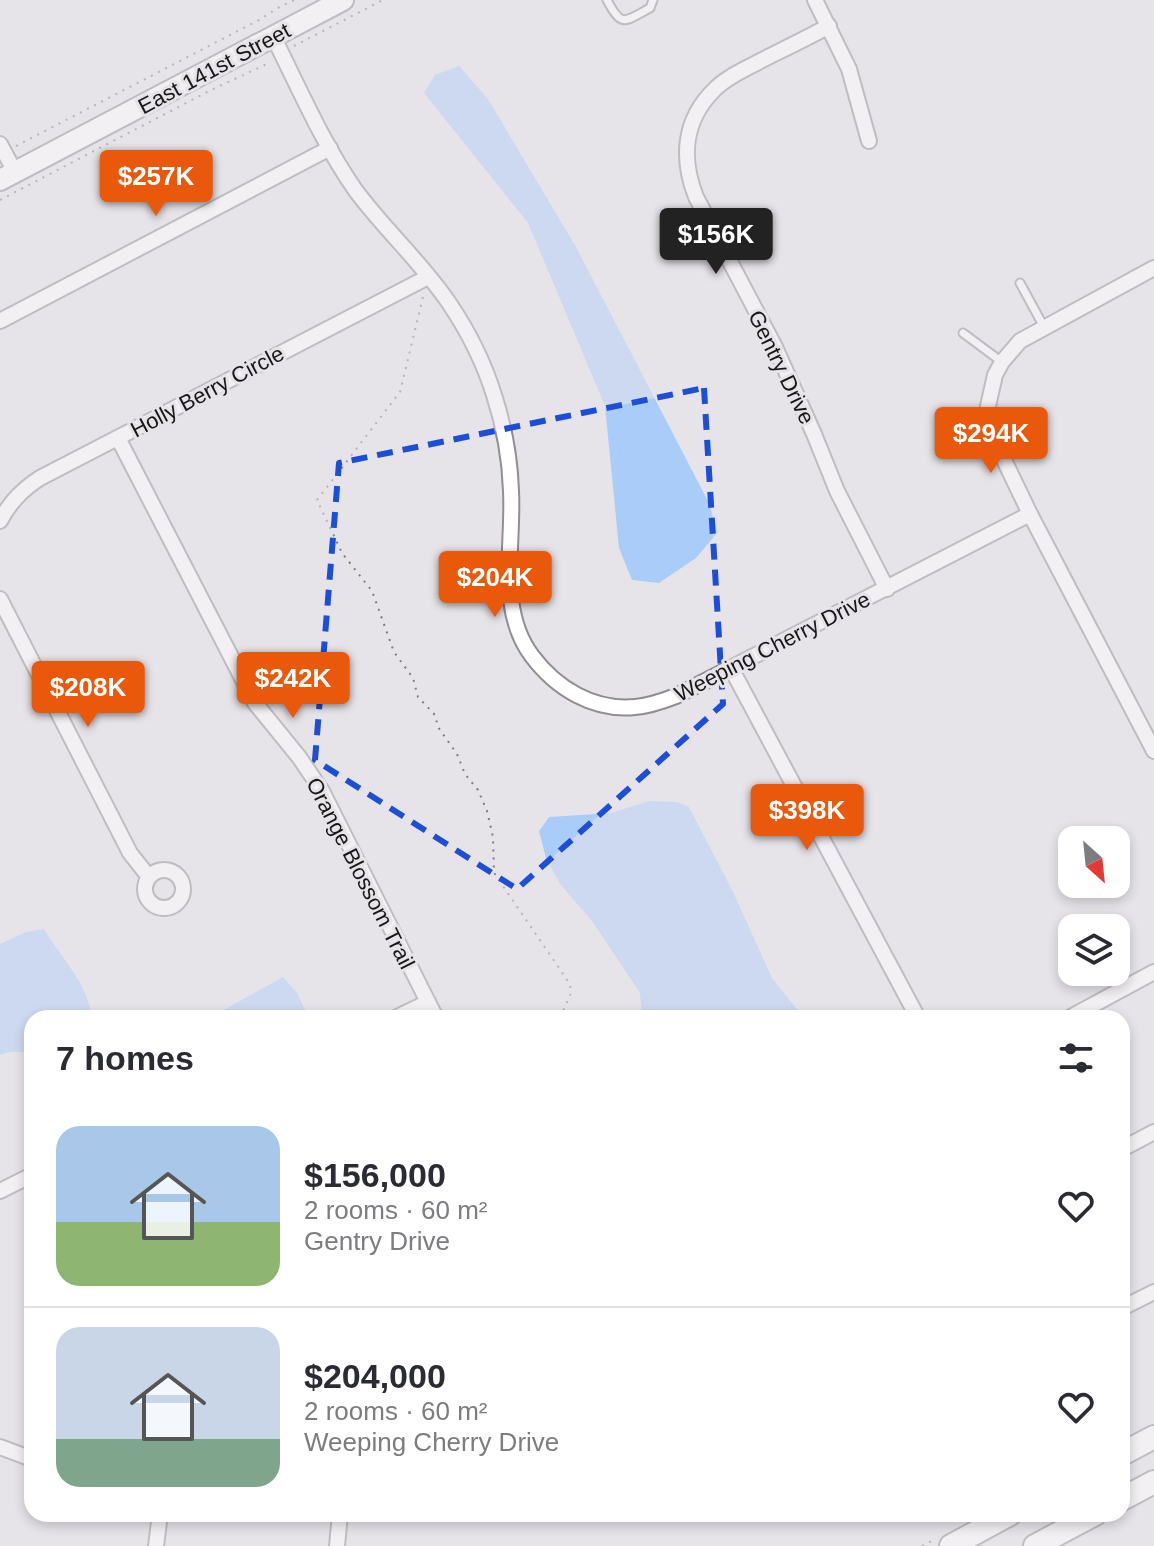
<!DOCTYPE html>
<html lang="en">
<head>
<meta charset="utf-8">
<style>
	:root { --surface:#fff; --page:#f2f2f3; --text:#2b2b33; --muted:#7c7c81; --line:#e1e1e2; --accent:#ea580c }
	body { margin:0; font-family:Helvetica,sans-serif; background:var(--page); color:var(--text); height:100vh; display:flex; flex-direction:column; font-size:30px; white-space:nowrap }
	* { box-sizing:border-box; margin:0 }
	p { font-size:26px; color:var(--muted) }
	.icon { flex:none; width:44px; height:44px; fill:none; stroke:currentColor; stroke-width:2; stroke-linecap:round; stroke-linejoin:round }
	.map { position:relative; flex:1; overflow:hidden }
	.drawer { position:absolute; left:24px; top:1010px; width:1106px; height:512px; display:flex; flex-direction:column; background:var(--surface); border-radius:24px; box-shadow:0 4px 12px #0003 }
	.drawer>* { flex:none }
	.needle { width:52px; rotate:153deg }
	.fabs { position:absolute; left:1058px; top:826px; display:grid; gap:16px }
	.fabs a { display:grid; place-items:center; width:72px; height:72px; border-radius:16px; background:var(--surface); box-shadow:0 4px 12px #0003; font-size:40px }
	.price { position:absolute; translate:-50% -68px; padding:0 18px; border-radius:8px; background:var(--accent); color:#fff; font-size:26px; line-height:52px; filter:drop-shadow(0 2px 4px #0008) }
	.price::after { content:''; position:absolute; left:50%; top:48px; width:24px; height:18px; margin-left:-12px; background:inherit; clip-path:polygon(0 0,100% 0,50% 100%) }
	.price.current { background:#222; color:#fff }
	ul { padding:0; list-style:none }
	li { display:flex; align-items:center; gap:24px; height:200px; padding:0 32px }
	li+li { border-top:2px solid var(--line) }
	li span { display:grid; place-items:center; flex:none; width:224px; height:160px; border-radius:24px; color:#555 }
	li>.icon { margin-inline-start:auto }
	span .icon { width:96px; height:96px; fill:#fffc; stroke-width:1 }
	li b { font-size:34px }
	h2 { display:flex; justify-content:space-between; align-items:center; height:96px; padding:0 32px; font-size:34px }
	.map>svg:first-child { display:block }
	.water { fill:#aaccf9 }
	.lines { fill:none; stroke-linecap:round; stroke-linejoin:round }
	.lane-casing { stroke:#918e92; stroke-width:11 }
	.street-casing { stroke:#918e92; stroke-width:18 }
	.secondary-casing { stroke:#918e92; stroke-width:24 }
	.primary-casing { stroke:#918e92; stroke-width:26 }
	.path { stroke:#7e7c7f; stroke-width:2; stroke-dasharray:2 6; stroke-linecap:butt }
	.lane { stroke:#fff; stroke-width:7 }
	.street { stroke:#fff; stroke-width:14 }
	.secondary { stroke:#fff; stroke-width:20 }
	.primary { stroke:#fff; stroke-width:22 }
	.marked { fill:none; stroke:#1d4ed8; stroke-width:6; stroke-dasharray:16 10; stroke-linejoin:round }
	.labels { text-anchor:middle; stroke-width:6; stroke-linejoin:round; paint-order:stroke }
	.street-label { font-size:22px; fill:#181718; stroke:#e7e4e9 }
</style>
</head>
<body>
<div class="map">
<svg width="1154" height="1546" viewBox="0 0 1154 1546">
	<rect width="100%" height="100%" fill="#e7e4e9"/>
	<g class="water">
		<path d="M459,66L488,99L576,247L709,503L718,532L696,558L659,583L632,580L619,548L605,406L528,223L424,93L435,75Z"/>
		<path d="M649,801L677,802L689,807L734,894L772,978L804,1018H642L640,993L592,921L560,884L546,858L539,831L549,817L611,813Z"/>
		<path d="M44,929C61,958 88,983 92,1018H32V1051C18,1055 15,1048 0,1055V944L26,932Z"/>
		<path d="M283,977L297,993L309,1018H209Z"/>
	</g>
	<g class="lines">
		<defs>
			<g id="lane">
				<path d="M607,0C622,29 625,21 650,8L653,0"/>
				<path d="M1020,283L1044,327"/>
				<path d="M963,333L1002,362"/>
			</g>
			<g id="street">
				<path d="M815,0L849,69L869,141"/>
				<path d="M829,26C807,38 784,49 762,60C746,69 728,76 715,89C683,120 681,159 696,197L775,347L814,434L837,491L887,589"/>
				<path d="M273,36C298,86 324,146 356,191C385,230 422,263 449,303C468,331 484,363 494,395C504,426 510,458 511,491C514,544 497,610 532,656C556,688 593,711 635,707C649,706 663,701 676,696L1030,514"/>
				<path d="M0,144L15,172"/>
				<path d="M1154,268L1020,341L1002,362L995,375L988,406V420L994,439L1030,514L1154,751"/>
				<path d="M0,321L330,148"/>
				<path d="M118,438L255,703L299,757L322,791L436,1018"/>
				<path d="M0,521C10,502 22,490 40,478L428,277"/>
				<path d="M0,599L130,853L149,877"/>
				<path d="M731,668L918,1018"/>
				<circle cx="164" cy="889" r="19"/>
				<path d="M395,1018L428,1002"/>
				<path d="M1069,1018L1154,972"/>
				<path d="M1122,1149L1154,1132"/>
				<path d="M0,1191L32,1175"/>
				<path d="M1122,1308L1154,1292"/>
				<path d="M0,1447L32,1459"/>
				<path d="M156,1546L160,1514"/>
				<path d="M337,1546L340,1514"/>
			</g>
			<path id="secondary" d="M0,180L343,0"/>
			<g id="primary">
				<path d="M1122,1454L1154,1437"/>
				<path d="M1122,1499L1154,1482"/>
				<path d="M951,1546L1010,1514"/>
				<path d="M1035,1546L1095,1514"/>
			</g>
		</defs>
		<use href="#lane" class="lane-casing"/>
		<use href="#street" class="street-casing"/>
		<use href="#secondary" class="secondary-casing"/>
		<use href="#primary" class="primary-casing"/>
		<g class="path">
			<path d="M294,46L383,0"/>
			<path d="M16,146L259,20L281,6L295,0"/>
			<path d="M0,200L211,90L269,63"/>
			<path d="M423,297L400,392L317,500L342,553L372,591L394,652L413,678L418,697L435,715L438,727L457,754L465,774L478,790L487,811L493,837L494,873L570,984L571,993L560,1018"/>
			<path d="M922,1546L935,1539"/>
		</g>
		<use href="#lane" class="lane"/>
		<use href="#street" class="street"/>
		<use href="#secondary" class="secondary"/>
		<use href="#primary" class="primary"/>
	</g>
	<path d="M0 0H1154V1546H0ZM704,388L723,704L517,889L315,760L339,463Z" fill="#e7e4e9" fill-opacity=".55" fill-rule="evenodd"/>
	<path class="marked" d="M704,388L723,704L517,889L315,760L339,463Z"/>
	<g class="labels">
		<g class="street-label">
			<text transform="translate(214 68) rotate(-28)" y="8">East 141st Street</text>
			<text transform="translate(782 367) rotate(64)" y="8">Gentry Drive</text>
			<text transform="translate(207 391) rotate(-28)" y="8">Holly Berry Circle</text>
			<text transform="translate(772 646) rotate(-27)" y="8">Weeping Cherry Drive</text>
			<text transform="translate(361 873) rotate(63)" y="8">Orange Blossom Trail</text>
		</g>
	</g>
</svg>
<div class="fabs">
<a><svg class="needle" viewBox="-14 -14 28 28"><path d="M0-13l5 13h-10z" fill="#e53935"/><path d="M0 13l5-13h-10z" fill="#7c7c81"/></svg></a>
<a><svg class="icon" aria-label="layers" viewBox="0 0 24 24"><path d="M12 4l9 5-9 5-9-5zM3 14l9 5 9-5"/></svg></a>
</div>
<b class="price" style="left:156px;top:218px">$257K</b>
<b class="price current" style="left:716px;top:276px">$156K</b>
<b class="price" style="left:991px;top:475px">$294K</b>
<b class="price" style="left:495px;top:619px">$204K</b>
<b class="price" style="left:293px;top:720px">$242K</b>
<b class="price" style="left:88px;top:729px">$208K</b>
<b class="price" style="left:807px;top:852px">$398K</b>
<section class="drawer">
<h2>7 homes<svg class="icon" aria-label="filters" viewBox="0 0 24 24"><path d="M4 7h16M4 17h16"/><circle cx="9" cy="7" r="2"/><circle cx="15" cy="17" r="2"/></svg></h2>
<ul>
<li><span style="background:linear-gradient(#a9c7e8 60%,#8fb573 0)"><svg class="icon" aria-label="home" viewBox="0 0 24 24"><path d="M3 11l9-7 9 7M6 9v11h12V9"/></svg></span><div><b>$156,000</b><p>2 rooms · 60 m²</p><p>Gentry Drive</p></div><svg class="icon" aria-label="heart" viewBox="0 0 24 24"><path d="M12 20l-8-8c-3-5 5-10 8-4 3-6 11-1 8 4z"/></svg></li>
<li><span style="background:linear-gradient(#c9d6e8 70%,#7fa58c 0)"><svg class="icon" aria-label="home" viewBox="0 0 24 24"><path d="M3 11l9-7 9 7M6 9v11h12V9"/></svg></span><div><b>$204,000</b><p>2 rooms · 60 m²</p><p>Weeping Cherry Drive</p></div><svg class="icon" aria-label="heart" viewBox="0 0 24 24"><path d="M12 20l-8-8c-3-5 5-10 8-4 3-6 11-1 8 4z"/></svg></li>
</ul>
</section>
</div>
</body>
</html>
